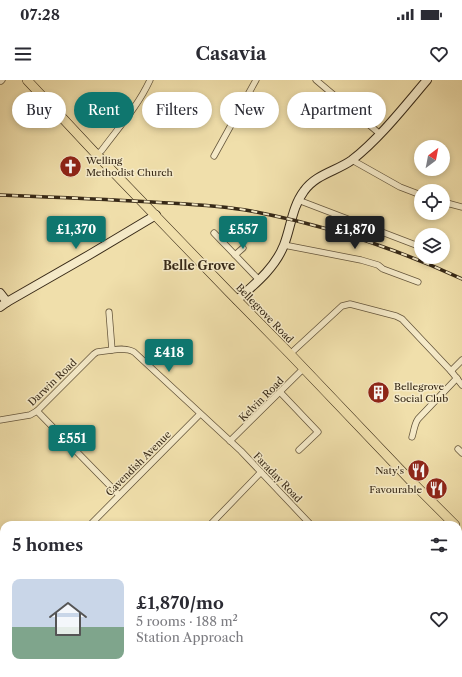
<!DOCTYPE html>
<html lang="en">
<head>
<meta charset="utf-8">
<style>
	:root { --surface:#fff; --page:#f2f2f3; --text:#2b2b33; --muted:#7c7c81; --line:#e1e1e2; --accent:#0f766e }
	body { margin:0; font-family:"Libre Caslon Text",serif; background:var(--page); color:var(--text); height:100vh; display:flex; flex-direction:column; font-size:15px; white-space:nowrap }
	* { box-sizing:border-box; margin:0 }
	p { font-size:13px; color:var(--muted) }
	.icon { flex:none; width:22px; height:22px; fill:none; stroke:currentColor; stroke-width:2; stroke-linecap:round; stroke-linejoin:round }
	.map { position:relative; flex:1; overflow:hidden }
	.drawer { position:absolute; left:0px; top:441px; width:462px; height:156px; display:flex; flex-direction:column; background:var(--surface); border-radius:12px 12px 0 0; box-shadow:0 2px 6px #0003 }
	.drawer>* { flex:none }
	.banner { position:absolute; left:12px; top:12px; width:438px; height:36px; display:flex; gap:8px }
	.needle { width:26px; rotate:32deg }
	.controls { position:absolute; left:414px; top:60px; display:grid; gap:8px }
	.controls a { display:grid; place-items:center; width:36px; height:36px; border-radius:50%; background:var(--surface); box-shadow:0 2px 6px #0003; font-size:20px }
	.price { position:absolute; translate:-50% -34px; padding:0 9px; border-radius:4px; background:var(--accent); color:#fff; font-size:13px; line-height:26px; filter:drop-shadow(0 1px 2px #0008) }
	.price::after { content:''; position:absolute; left:50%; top:24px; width:12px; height:9px; margin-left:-6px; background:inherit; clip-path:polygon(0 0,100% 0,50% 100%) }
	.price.selected { background:#222; color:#fff }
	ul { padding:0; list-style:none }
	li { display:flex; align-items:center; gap:12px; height:100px; padding:0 12px }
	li+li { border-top:1px solid var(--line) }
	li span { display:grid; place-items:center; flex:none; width:112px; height:80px; border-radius:8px; color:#555 }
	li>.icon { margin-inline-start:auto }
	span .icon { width:48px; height:48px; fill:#fffc; stroke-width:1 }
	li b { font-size:17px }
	h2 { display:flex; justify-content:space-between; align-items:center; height:48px; padding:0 12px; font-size:17px }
	.pill { padding:0 14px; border-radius:18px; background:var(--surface); box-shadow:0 2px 6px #0003; font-size:14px; line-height:36px }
	.pill.selected { background:var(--accent); color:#fff }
	.status { display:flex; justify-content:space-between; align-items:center; height:28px; padding:0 20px; background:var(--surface); direction:ltr }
	.status svg { height:11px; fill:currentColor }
	header { display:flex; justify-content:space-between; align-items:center; height:52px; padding:0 12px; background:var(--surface); font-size:18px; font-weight:800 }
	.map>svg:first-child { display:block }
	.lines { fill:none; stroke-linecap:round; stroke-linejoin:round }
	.street-casing { stroke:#65563c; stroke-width:7 }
	.secondary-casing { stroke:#372917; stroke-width:10 }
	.primary-casing { stroke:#372917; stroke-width:10 }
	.street { stroke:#f5eac8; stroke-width:5.5 }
	.secondary { stroke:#f5eac8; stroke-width:8 }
	.primary { stroke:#f0dfab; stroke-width:9 }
	.rail-casing { stroke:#372917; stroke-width:3.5 }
	.rail { stroke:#f5eac8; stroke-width:2; stroke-dasharray:6; stroke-linecap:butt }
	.labels { text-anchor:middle; stroke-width:3; stroke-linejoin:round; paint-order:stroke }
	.poi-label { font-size:10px; fill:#372917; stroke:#f5eac8; text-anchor:start }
	.street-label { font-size:10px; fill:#372917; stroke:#f5eac8 }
	.quarter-label { font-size:12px; font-weight:bold; fill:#372917; stroke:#f5eac8 }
</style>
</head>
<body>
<div class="status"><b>07:28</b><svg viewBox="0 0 49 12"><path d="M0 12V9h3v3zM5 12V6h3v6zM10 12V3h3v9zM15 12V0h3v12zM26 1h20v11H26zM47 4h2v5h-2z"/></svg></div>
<header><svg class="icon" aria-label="menu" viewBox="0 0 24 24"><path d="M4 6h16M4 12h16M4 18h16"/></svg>Casavia<svg class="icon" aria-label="heart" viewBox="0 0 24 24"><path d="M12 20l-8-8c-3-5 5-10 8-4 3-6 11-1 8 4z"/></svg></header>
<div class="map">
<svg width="462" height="597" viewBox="0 0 462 597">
	<rect width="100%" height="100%" fill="#f0dfab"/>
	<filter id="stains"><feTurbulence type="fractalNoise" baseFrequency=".005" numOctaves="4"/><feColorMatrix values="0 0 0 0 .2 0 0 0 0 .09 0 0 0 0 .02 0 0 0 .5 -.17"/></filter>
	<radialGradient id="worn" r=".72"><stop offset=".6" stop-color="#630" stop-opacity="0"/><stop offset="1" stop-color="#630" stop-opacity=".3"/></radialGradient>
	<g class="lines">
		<defs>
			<g id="street">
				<path d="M316,0L380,54"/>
				<path d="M1,1L2,0"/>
				<path d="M97,75L102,70C119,47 138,26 150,0"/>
				<path d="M214,76L256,0"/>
				<path d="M352,80L400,107L421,115"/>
				<path d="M298,120L421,167"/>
				<path d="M443,122L462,127"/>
				<path d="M214,153L259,200"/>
				<path d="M284,165L361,180L378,185L383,189L418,202"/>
				<path d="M235,175L243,168"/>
				<path d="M109,232L112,270C119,269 127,268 134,272L241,371L311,445"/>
				<path d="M290,274L342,226L350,224L396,236L402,239L451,291L462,305"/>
				<path d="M451,291L462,280"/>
				<path d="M280,312L318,352L299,370"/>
				<path d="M37,331L119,415"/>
				<path d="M0,340L30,335L37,331L94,274L97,272L112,270"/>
				<path d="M412,357C414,351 414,345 418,339L457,298"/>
				<path d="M230,361L303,289"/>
				<path d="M458,369L462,373"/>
				<path d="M90,445L200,334"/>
				<path d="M210,445L261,392"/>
				<path d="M0,499H4"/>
				<path d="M102,593V597"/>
				<path d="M261,597L262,593"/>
			</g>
			<g id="secondary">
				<path d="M0,213L7,222"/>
				<path d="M237,220C255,204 275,188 284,165C291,147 292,127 304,111C316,94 337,91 352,80C380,58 404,27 427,0"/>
				<path d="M0,227L7,222L89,175L156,135"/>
			</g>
			<path id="primary" d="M27,0L97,75L229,212L290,274L412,402L455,445"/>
		</defs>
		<use href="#street" class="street-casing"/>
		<use href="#secondary" class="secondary-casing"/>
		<use href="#primary" class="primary-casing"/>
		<use href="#street" class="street"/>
		<use href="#secondary" class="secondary"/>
		<use href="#primary" class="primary"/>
		<defs>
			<path id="rail" d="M0,115C51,117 101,119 152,122C185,124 219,125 251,131C324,145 395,168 462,199"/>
		</defs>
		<use href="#rail" class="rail-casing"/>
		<use href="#rail" class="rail"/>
	</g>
	<defs>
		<symbol id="church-disc" viewBox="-11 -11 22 22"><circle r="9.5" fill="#8f2418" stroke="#f5eac8"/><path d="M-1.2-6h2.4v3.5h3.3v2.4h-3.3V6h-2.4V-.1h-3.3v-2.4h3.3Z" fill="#fff"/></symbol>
		<symbol id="building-disc" viewBox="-11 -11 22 22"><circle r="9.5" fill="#8f2418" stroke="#f5eac8"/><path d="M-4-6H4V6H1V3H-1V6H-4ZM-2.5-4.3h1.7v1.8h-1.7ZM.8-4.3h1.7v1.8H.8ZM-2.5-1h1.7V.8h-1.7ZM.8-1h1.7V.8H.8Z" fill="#fff"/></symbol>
		<symbol id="restaurant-disc" viewBox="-11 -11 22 22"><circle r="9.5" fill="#8f2418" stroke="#f5eac8"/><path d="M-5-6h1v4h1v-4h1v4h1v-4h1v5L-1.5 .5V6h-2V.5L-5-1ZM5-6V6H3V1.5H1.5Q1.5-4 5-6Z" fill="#fff"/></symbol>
	</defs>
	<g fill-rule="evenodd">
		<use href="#church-disc" x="58" y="74" width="25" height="25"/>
		<use href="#building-disc" x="366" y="300" width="25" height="25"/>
		<use href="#restaurant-disc" x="406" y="378" width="25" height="25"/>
		<use href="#restaurant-disc" x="424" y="396" width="25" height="25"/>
	</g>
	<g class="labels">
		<g class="poi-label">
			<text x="86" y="84">Welling<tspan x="86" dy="12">Methodist Church</tspan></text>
			<text x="394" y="310">Bellegrove<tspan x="394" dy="12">Social Club</tspan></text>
			<text x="404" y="394" text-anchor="end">Naty's</text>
			<text x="422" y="413" text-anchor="end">Favourable</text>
		</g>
		<g class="street-label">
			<text transform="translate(265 233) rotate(46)" y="4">Bellegrove Road</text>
			<text transform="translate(52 302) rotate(-44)" y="4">Darwin Road</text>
			<text transform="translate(261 319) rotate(-45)" y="4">Kelvin Road</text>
			<text transform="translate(138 383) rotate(-45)" y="4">Cavendish Avenue</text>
			<text transform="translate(278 397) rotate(46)" y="4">Faraday Road</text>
		</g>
		<g class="quarter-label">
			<text x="199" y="190">Belle Grove</text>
		</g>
	</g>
	<rect width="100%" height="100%" filter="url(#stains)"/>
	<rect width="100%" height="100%" fill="url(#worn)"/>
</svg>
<div class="controls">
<a><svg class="needle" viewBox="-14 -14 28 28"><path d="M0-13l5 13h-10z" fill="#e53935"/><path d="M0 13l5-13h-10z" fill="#7c7c81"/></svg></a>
<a><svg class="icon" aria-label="locate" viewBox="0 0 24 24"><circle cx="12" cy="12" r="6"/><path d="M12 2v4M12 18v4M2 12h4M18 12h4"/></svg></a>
<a><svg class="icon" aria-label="layers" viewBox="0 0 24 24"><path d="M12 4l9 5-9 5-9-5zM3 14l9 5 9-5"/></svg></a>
</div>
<b class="price" style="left:76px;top:170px">£1,370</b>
<b class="price" style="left:243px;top:170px">£557</b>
<b class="price selected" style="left:355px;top:170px">£1,870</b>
<b class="price" style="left:169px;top:293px">£418</b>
<b class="price" style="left:72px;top:379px">£551</b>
<div class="banner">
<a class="pill">Buy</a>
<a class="pill selected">Rent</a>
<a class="pill">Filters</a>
<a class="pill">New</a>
<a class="pill">Apartment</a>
</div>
<section class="drawer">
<h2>5 homes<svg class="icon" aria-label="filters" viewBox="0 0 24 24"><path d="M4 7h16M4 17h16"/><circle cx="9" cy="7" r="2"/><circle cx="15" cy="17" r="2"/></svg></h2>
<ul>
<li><span style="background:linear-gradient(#c9d6e8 60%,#7fa58c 0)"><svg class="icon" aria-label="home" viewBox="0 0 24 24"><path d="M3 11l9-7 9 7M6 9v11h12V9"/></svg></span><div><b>£1,870/mo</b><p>5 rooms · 188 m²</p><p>Station Approach</p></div><svg class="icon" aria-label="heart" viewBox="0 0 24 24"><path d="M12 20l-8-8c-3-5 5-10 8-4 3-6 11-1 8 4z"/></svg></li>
</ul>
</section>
</div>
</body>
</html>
